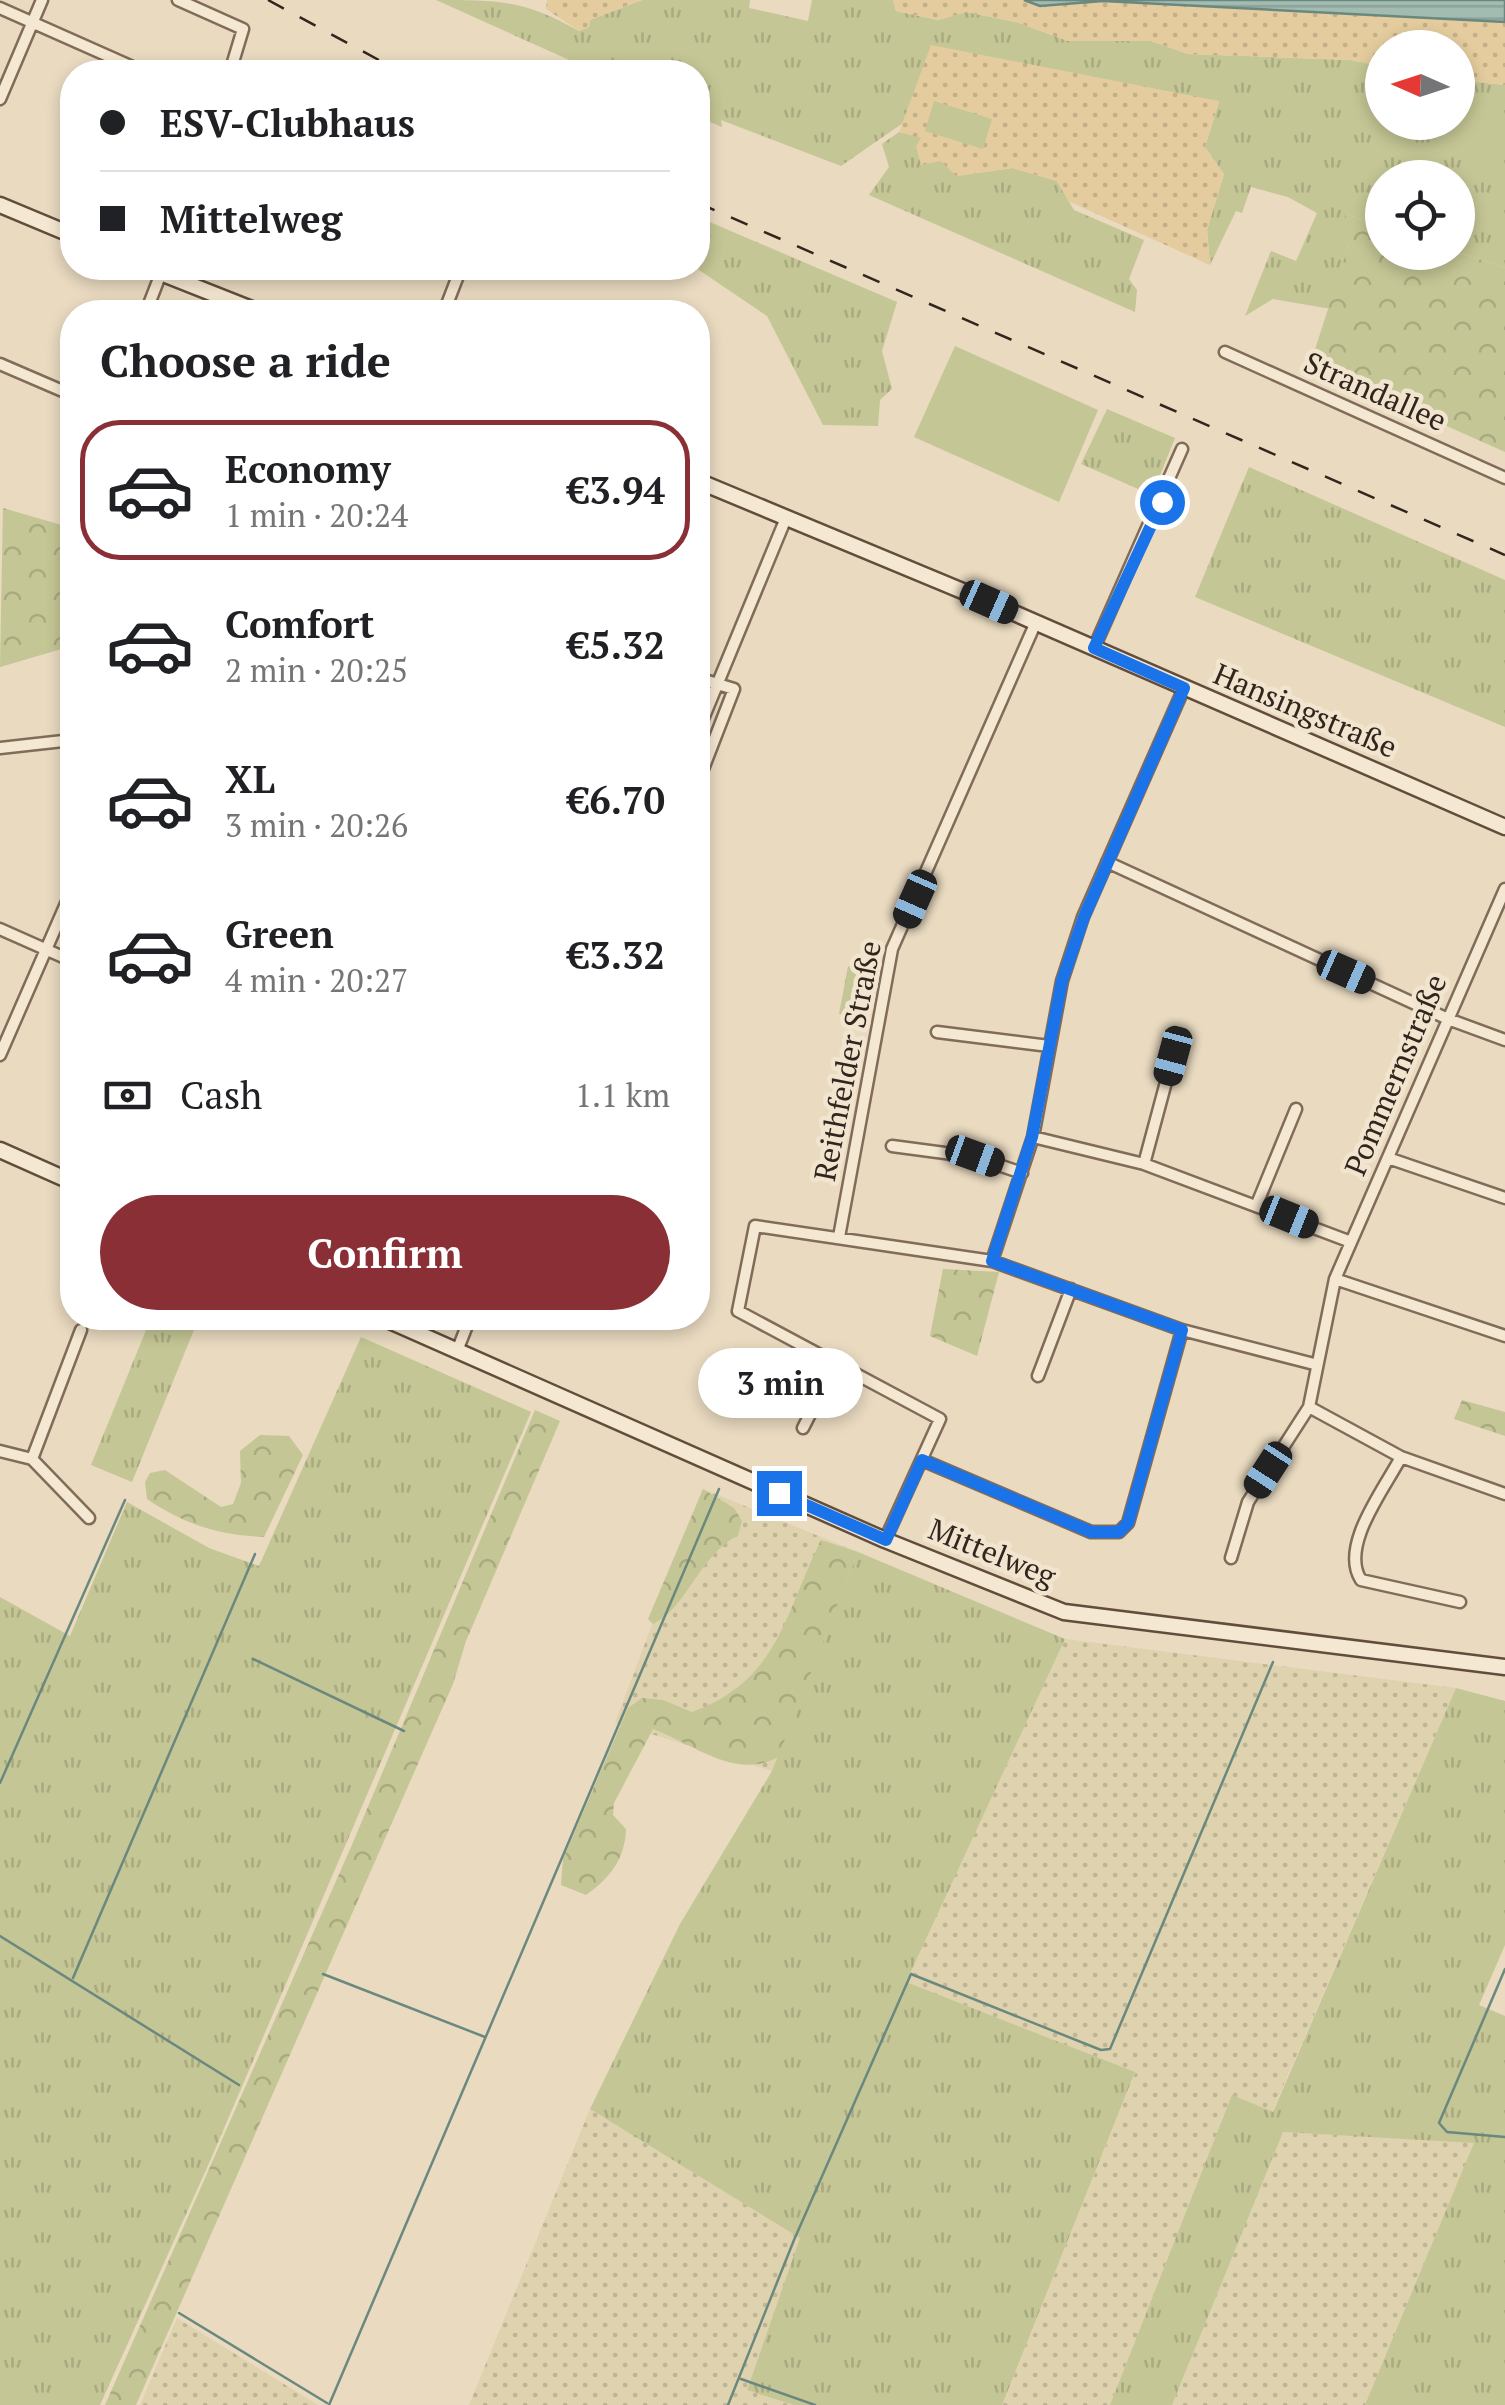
<!DOCTYPE html>
<html lang="en">
<head>
<meta charset="utf-8">
<style>
  body { margin:0; font-family:"PT Serif",serif; background:#f6f6f6; color:#202124; height:100vh; display:flex; flex-direction:column; font-size:38px; white-space:nowrap }
  * { box-sizing:border-box; margin:0 }
  p { font-size:32px; color:#757577 }
  .icon { flex:none; width:55px; height:55px; fill:none; stroke:currentColor; stroke-width:2; stroke-linecap:round; stroke-linejoin:round }
  .map { position:relative; flex:1; overflow:hidden }
  .side { position:absolute; left:60px; top:300px; width:650px; height:1030px; display:flex; flex-direction:column; background:#fff; border-radius:40px; box-shadow:0 5px 15px #0003 }
  .side>* { flex:none }
  .banner { position:absolute; left:60px; top:60px; width:650px; height:220px; border-radius:40px; box-shadow:0 5px 15px #0003; display:grid; align-content:center; height:220px; padding:0 40px; background:#fff }
  .needle { width:65px; rotate:273deg }
  .controls { position:absolute; left:1365px; top:30px; display:grid; gap:20px }
  .controls a { display:grid; place-items:center; width:110px; height:110px; border-radius:50%; background:#fff; box-shadow:0 5px 15px #0003; font-size:50px }
  .end { position:absolute; width:45px; height:45px; margin:-22px; border:12px solid #1a73e8; background:#fff; box-shadow:0 0 0 5px #fff }
  .from { border-radius:50% }
  .bubble { position:absolute; height:70px; border-radius:35px; background:#fff; box-shadow:0 5px 15px #0003; font-size:32px; font-weight:800; line-height:70px; text-align:center }
  .car { position:absolute; width:30px; height:60px; margin:-30px -15px; border-radius:12px; box-shadow:0 0 8px 2px #0007; background:linear-gradient(#222 24%,#8ab4d8 0 40%,#222 0 76%,#8ab4d8 0 86%,#222 0) }
  .banner b { display:flex; align-items:center; gap:35px; height:95px; font-size:38px }
  .banner b+b { border-top:2px solid #e0e0e0 }
  .banner i { width:25px; height:25px; background:#202124 }
  ul { padding:0; list-style:none }
  li { display:flex; align-items:center; gap:30px; height:140px; margin:0 20px 15px; padding:0 20px; border:5px solid transparent; border-radius:40px }
  li div { flex:1 }
  li b { display:block; font-size:38px }
  li em { font-style:normal; font-weight:800 }
  li.selected { border-color:#8a2f36 }
  li>.icon { width:90px; height:90px; stroke-width:1.5 }
  h2 { padding:0 40px; font-size:45px; line-height:120px }
  .pay { display:flex; align-items:center; gap:25px; height:110px; padding:0 40px; font-size:38px }
  .pay p { margin-inline-start:auto }
  .primary-button { display:flex; gap:20px; margin-top:auto; padding:20px 40px }
  .primary-button a { flex:1; height:115px; border-radius:60px; background:#8a2f36; color:#fff; font-size:40px; font-weight:800; line-height:115px; text-align:center }
  .map>svg:first-child { display:block }
  .farmland { fill:url(#farmland-dots) }
  .grass { fill:url(#grass-tufts) }
  .forest { fill:url(#forest-crowns) }
  .sand { fill:url(#sand-dots) }
  .garden { fill:#c4c695 }
  .water { fill:url(#water-rules); stroke:#6b887f; stroke-width:2.5 }
  .lines { fill:none; stroke-linecap:round; stroke-linejoin:round }
  .stream { stroke:#6b887f; stroke-width:2.5 }
  .street-casing { stroke:#816b59; stroke-width:15 }
  .secondary-casing { stroke:#624d3d; stroke-width:19 }
  .street { stroke:#f5e8d2; stroke-width:10 }
  .secondary { stroke:#f5e8d2; stroke-width:14 }
  .rail { stroke:#31251d; stroke-width:2.5; stroke-dasharray:18 18; stroke-linecap:butt }
  .route { stroke:#1a73e8; stroke-width:12 }
  .labels { text-anchor:middle; stroke-width:9; stroke-linejoin:round; paint-order:stroke }
  .street-label { font-size:30px; fill:#31251d; stroke:#f1e5cf }
</style>
</head>
<body>
<div class="map">
<svg width="1505" height="2405" viewBox="0 0 1505 2405">
  <defs>
    <pattern id="farmland-dots" width="8" height="8" patternUnits="userSpaceOnUse" patternTransform="scale(2.5)"><rect width="8" height="8" fill="#ded3ae"/><path d="M2 2h.1M6 6h.1" fill="none" stroke="#bfb595" stroke-width="1.8" stroke-linecap="round"/></pattern>
    <pattern id="grass-tufts" width="24" height="20" patternUnits="userSpaceOnUse" patternTransform="scale(2.5)"><rect width="24" height="20" fill="#c4c695"/><path d="M3 7l-1-3M5 7V3M7 7l1-3M15 17l-1-3M17 17v-4M19 17l1-3" fill="none" stroke="#a9aa80"/></pattern>
    <pattern id="forest-crowns" width="20" height="18" patternUnits="userSpaceOnUse" patternTransform="scale(2.5)"><rect width="20" height="18" fill="#c4c695"/><path d="M2 6a3 3 0 1 1 6 0M12 15a3 3 0 1 1 6 0" fill="none" stroke="#a9aa80"/></pattern>
    <pattern id="sand-dots" width="8" height="8" patternUnits="userSpaceOnUse" patternTransform="scale(2.5)"><rect width="8" height="8" fill="#e4cc9e"/><path d="M2 2h.1M6 6h.1" fill="none" stroke="#c4af88" stroke-width="1.8" stroke-linecap="round"/></pattern>
    <pattern id="water-rules" width="6" height="5" patternUnits="userSpaceOnUse" patternTransform="scale(2.5)"><rect width="6" height="5" fill="#a2bcb2"/><path d="M0 2.5h6" fill="none" stroke="#8ca199"/></pattern>
  </defs>
  <rect width="100%" height="100%" fill="#e9dac0"/>
  <path class="farmland" d="M703,1489L858,1552L772,1771L615,1723Z
    M1065,1639L1456,1688L1272,2112L1232,2096L1110,2405H1002L1135,2073L905,1982Z
    M590,2109L801,2238L747,2389L794,2405H469Z
    M1282,2132L1475,2142L1365,2405H1172Z
    M177,2318L318,2405H140Z"/>
  <path class="grass" d="M436,0C498,0 525,0 579,31L589,27L590,20L642,0H750L749,8L808,21L812,0H893L896,11L938,20L966,12L1016,22L1068,41H1151L1188,54L1350,60L1382,66V122H1458V80L1505,85V268L1458,252V178H1382V227L1346,214L1349,243L1331,309L1273,299L1245,316L1271,251L1296,261L1317,213L1288,197L1251,187L1242,213L1236,211L1210,265L1207,230L1224,174L1205,147L1219,102L931,46L903,123L841,166L721,120L722,127L698,117V72H596Z
    M899,132L922,137L956,176L1013,168L1057,181L1074,210L1144,240L1129,279L1137,290L1135,312L869,195L889,167L882,144Z
    M698,217L897,302L882,351L892,389L880,400L878,426L823,425L767,316L696,268Z
    M1107,409L1175,438L1152,495L1081,464Z
    M1249,467L1505,580V727L1195,597Z
    M151,1318H178L196,1325L132,1482L91,1465Z
    M361,1337L531,1412L210,2161L100,2405H0V1597L70,1636L127,1502L209,1548L259,1566Z
    M858,1552L1065,1639L906,1982L1135,2072L1002,2405H794L747,2390L800,2238L590,2109L680,1924L772,1771Z
    M1456,1688L1505,1701V1945L1479,2005L1505,2016V2405H1365L1474,2143L1283,2132L1172,2405H1110L1232,2095L1273,2112Z"/>
  <path class="forest" d="M1346,214L1382,227V252H1458L1505,268V452L1310,365L1349,244L1337,239Z
    M3,508L72,528V646L0,667Z
    M848,966L872,970L863,1019L839,1014Z
    M943,1269L999,1272L977,1356L930,1336Z
    M1462,1400L1505,1412V1436L1454,1419Z
    M535,1410L560,1421L466,1641L453,1684L136,2405H105L351,1847Z
    M260,1435L289,1436L303,1455L264,1537C219,1535 185,1525 147,1499L145,1482L150,1473L165,1470L221,1507L233,1504L241,1483L240,1451Z
    M703,1489L734,1508L742,1521L738,1535C698,1557 686,1609 653,1624L648,1619Z
    M821,1540L858,1552L778,1757C736,1781 692,1743 653,1729L614,1803L613,1815L626,1829C625,1859 610,1878 586,1895L561,1885L563,1859L628,1708L642,1698L663,1700L692,1712C779,1680 784,1615 821,1540Z"/>
  <path class="sand" d="M547,0H641L590,20L588,28L579,31L546,9Z
    M893,0H1024L1040,6L1103,1L1505,22V85L1458,80V48H1382V66L1350,60L1188,54L1151,41H1068L1016,22L966,12L939,20L896,11Z
    M931,45L1219,101L1205,147L1224,174L1207,230L1210,265L1068,201L1057,181L1013,168L956,176L941,161L921,165L916,146L921,138L899,132Z"/>
  <path class="garden" d="M934,101L992,119L983,149L925,131Z
    M1437,127L1499,129L1498,158L1436,155Z
    M955,346L1098,410L1059,502L914,437Z"/>
  <path class="water" d="M1024,0H1505V22L1103,1L1040,6Z"/>
  <g class="lines">
    <path class="stream" d="M253,1659L404,1731
      M0,1783L125,1500
      M0,1936L239,2085
      M1505,1969L1439,2123L1447,2132L1505,2137
      M323,1974L485,2037
      M73,1978L255,1554
      M179,2313L327,2403
      M741,2379L815,2405
      M329,2405L719,1489
      M728,2405L794,2240L911,1974L1101,2050L1110,2049L1273,1662"/>
    <defs>
      <path id="street" d="M178,0L243,29L230,72
        M0,8L144,72
        M0,99L42,0
        M146,312L163,268
        M444,312L461,268
        M1225,352L1505,478
        M0,364L72,395
        M1094,648L1182,449
        M698,678L734,689L698,782
        M698,731L786,518
        M0,748L72,740
        M1107,862L1448,1019L1505,1040
        M0,929L72,961
        M937,1032L1049,1046
        M0,1055L72,890
        M1033,1137L1144,1164L1351,1242
        M892,1146L975,1157L1022,1173
        M1388,1158L1505,1198
        M1144,1164L1173,1056
        M1257,1204L1296,1109
        M839,1237L892,949L1036,622
        M992,1261L1033,1137L1062,981L1083,917L1184,688
        M1335,1279L1505,1336
        M457,1351L470,1318
        M1038,1376L1071,1289
        M1309,1407L1401,1457L1505,1494
        M803,1428L837,1361
        M0,1451L32,1459L89,1518
        M1401,1457C1385,1488 1339,1546 1361,1580L1460,1602
        M32,1459L81,1330
        M922,1460L1091,1532H1119L1128,1523L1182,1330
        M885,1540L940,1419L738,1311L755,1226L992,1261L1182,1330L1314,1364
        M1231,1558L1248,1502L1309,1407L1335,1279L1505,889"/>
      <path id="secondary" d="M0,205L72,235
        M148,268L259,312
        M698,481L989,602L1505,827
        M0,1150L72,1182
        M383,1318L885,1540L1064,1612L1505,1667"/>
    </defs>
    <use href="#street" class="street-casing"/>
    <use href="#secondary" class="secondary-casing"/>
    <use href="#street" class="street"/>
    <use href="#secondary" class="secondary"/>
    <path class="rail" d="M268,0L401,72
      M698,203L1505,555"/>
  </g>
  <g class="lines">
    <path class="route" d="M779,1493L886,1540L922,1460L1091,1532H1119L1128,1523L1182,1330L992,1261L1032,1137L1062,981L1084,917L1184,688L1094,648L1162,502"/>
  </g>
  <g class="labels">
    <g class="street-label">
      <text transform="translate(1375 392) rotate(24)" y="10">Strandallee</text>
      <text transform="translate(1305 711) rotate(23)" y="10">Hansingstraße</text>
      <text transform="translate(848 1061) rotate(-79)" y="10">Reithfelder Straße</text>
      <text transform="translate(1396 1075) rotate(-67)" y="10">Pommernstraße</text>
      <text transform="translate(992 1553) rotate(22)" y="10">Mittelweg</text>
    </g>
  </g>
</svg>
<div class="controls">
<a><svg class="needle" viewBox="-14 -14 28 28"><path d="M0-13l5 13h-10z" fill="#e53935"/><path d="M0 13l5-13h-10z" fill="#757577"/></svg></a>
<a><svg class="icon" aria-label="locate" viewBox="0 0 24 24"><circle cx="12" cy="12" r="6"/><path d="M12 2v4M12 18v4M2 12h4M18 12h4"/></svg></a>
</div>
<i class="end from" style="left:1162px;top:502px"></i>
<i class="end" style="left:779px;top:1493px"></i>
<div class="bubble" style="left:698px;top:1348px;width:165px">3 min</div>
<i class="car" style="left:989px;top:602px;rotate:114deg"></i>
<i class="car" style="left:915px;top:899px;rotate:204deg"></i>
<i class="car" style="left:1346px;top:972px;rotate:114deg"></i>
<i class="car" style="left:1173px;top:1056px;rotate:195deg"></i>
<i class="car" style="left:975px;top:1156px;rotate:110deg"></i>
<i class="car" style="left:1289px;top:1217px;rotate:112deg"></i>
<i class="car" style="left:1268px;top:1470px;rotate:213deg"></i>
<div class="banner">
<b><i class="from"></i>ESV-Clubhaus</b>
<b><i></i>Mittelweg</b>
</div>
<section class="side">
<h2>Choose a ride</h2>
<ul>
<li class="selected"><svg class="icon" aria-label="car" viewBox="0 0 24 24"><path d="M5 17H2v-5l4-1 3-4h7l3 4 3 1v5h-3M9 17h6M6 11h13"/><circle cx="7" cy="17" r="2"/><circle cx="17" cy="17" r="2"/></svg><div><b>Economy</b><p>1 min · 20:24</p></div><em>€3.94</em></li>
<li><svg class="icon" aria-label="car" viewBox="0 0 24 24"><path d="M5 17H2v-5l4-1 3-4h7l3 4 3 1v5h-3M9 17h6M6 11h13"/><circle cx="7" cy="17" r="2"/><circle cx="17" cy="17" r="2"/></svg><div><b>Comfort</b><p>2 min · 20:25</p></div><em>€5.32</em></li>
<li><svg class="icon" aria-label="car" viewBox="0 0 24 24"><path d="M5 17H2v-5l4-1 3-4h7l3 4 3 1v5h-3M9 17h6M6 11h13"/><circle cx="7" cy="17" r="2"/><circle cx="17" cy="17" r="2"/></svg><div><b>XL</b><p>3 min · 20:26</p></div><em>€6.70</em></li>
<li><svg class="icon" aria-label="car" viewBox="0 0 24 24"><path d="M5 17H2v-5l4-1 3-4h7l3 4 3 1v5h-3M9 17h6M6 11h13"/><circle cx="7" cy="17" r="2"/><circle cx="17" cy="17" r="2"/></svg><div><b>Green</b><p>4 min · 20:27</p></div><em>€3.32</em></li>
</ul>
<div class="pay"><svg class="icon" aria-label="cash" viewBox="0 0 24 24"><path d="M3 7h18v10H3z"/><circle cx="12" cy="12" r="2"/></svg>Cash<p>1.1 km</p></div>
<div class="primary-button"><a>Confirm</a></div>
</section>
</div>
</body>
</html>
